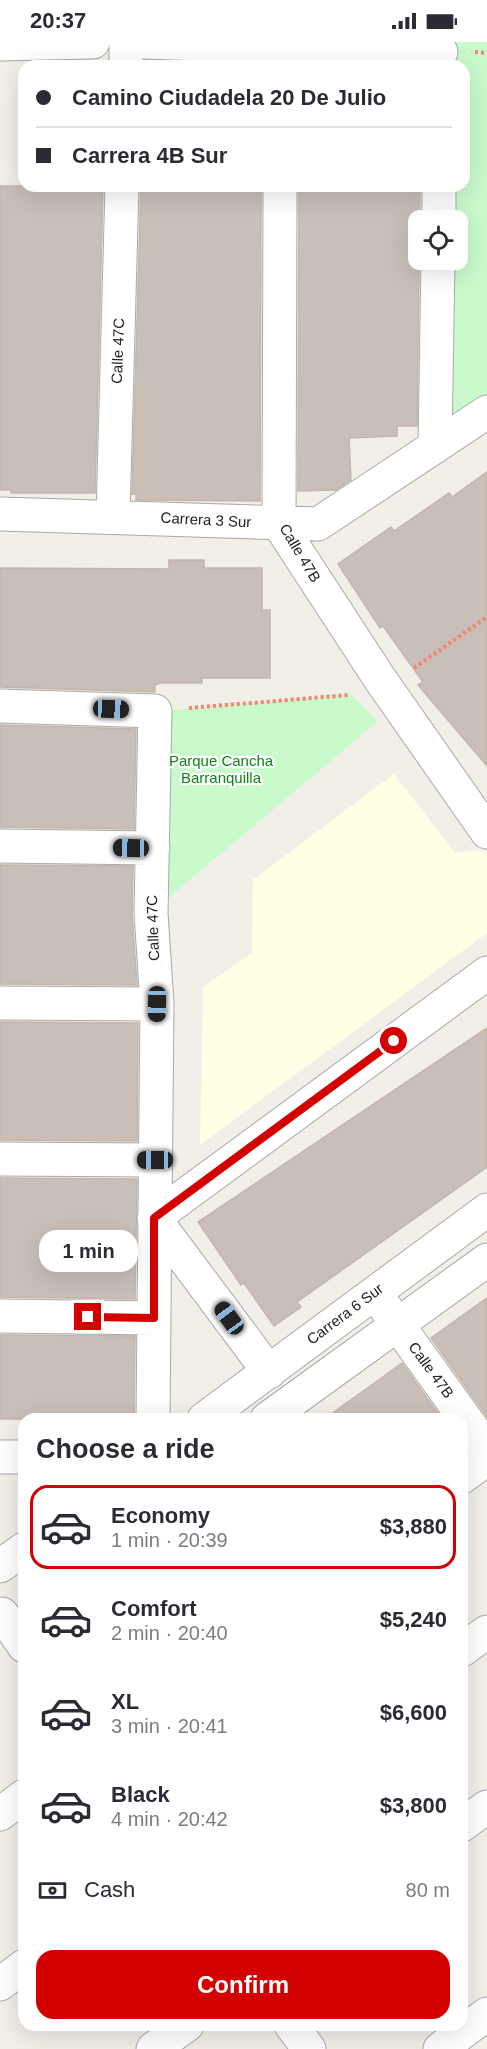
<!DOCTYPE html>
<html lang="en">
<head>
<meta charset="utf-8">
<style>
  body { margin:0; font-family:Arial,sans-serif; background:#f7f7f7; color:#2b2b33; height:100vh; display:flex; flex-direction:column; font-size:22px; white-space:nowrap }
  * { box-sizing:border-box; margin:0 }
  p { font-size:20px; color:#7c7c81 }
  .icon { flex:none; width:33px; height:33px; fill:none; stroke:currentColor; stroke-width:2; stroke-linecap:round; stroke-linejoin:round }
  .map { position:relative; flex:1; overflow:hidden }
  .panel { position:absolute; left:18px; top:1371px; width:450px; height:618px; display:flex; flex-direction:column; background:#fff; border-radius:18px; box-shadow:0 6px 24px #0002 }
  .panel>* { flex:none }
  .guide { position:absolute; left:18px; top:18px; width:452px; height:132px; border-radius:18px; box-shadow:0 6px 24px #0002; display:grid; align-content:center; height:132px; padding:0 18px; background:#fff }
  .buttons { position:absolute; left:408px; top:168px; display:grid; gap:12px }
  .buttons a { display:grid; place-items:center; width:60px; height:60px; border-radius:12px; background:#fff; box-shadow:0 6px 24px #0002; font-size:30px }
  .end { position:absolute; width:27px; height:27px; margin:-14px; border:8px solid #d40000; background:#fff; box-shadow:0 0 0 3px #fff }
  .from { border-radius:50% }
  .bubble { position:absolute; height:42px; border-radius:18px; background:#fff; box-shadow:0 6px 24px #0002; font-size:20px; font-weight:800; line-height:42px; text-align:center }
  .car { position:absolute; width:18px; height:36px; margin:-18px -9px; border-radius:8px; box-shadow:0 0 4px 2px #0007; background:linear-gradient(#222 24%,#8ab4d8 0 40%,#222 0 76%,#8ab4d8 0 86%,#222 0) }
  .guide b { display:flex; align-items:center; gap:21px; height:57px; font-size:22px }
  .guide b+b { border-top:2px solid #e1e1e2 }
  .guide i { width:15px; height:15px; background:#2b2b33 }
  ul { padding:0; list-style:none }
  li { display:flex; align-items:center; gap:18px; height:84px; margin:0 12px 9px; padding:0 6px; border:3px solid transparent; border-radius:18px }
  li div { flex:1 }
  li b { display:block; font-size:22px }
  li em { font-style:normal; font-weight:800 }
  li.current { border-color:#d40000 }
  li>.icon { width:54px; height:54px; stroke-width:1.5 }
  h2 { padding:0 18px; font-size:27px; line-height:72px }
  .pay { display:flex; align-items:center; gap:15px; height:66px; padding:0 18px; font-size:22px }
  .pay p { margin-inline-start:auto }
  .cta { display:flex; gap:12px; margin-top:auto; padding:12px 18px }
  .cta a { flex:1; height:69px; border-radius:18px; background:#d40000; color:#fff; font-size:24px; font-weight:800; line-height:69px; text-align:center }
  .status { display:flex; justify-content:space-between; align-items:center; height:42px; padding:0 30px; background:#fff; direction:ltr }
  .status svg { height:16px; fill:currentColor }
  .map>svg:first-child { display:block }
  .education { fill:#ffffe5 }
  .park { fill:#c8facc }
  .building { fill:#c7bfb8; stroke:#c4b6ab; stroke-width:1.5 }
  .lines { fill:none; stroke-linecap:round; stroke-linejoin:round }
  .minor-casing { stroke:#a9a9a9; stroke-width:35 }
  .path { stroke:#fa8072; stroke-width:4; stroke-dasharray:3 3; stroke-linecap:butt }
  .minor { stroke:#fff; stroke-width:33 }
  .route { stroke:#d40000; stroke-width:8 }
  .labels { text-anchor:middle; stroke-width:4.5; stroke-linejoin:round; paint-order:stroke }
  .street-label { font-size:15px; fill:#222; stroke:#fff }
  .park-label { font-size:15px; fill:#0c8416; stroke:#fff }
</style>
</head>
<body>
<div class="status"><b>20:37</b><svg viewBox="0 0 49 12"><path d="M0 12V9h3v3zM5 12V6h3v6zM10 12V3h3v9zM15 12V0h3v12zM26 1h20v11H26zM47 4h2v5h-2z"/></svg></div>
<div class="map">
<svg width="487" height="2007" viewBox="0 0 487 2007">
  <rect width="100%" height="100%" fill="#f2efe9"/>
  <path class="education" d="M394,732L455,811L476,808L487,811V891L200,1103L203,945L252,911L253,838Z"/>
  <path class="park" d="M440,0H487V360L435,396L438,218H458V178H438V144H464V24H440Z
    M351,652L378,679L154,868L157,669Z"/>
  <path class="building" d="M0,144H103L95,451H11V448H0Z
    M141,144H261L260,459L136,458V452H132Z
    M299,144H420L417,384H397V394L349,396L351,438L336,448L298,449Z
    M487,430V724L418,643L423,640L383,584L380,586L338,522L391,485L394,489L449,451L452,455Z
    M169,518H204V526H262V568H270V636H202V641H159L155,643V650L0,645V526L169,527Z
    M0,683L136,687L134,787L0,785Z
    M0,823L133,824L132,872L137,943L0,942Z
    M0,980L138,981L137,1099L0,1098Z
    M487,986V1125L297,1260L301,1265L274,1284L244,1241L241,1243L198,1180Z
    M0,1136L137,1137L135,1257L0,1255Z
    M487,1256V1375L431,1296Z
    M0,1293L135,1294L134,1377H0Z
    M402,1321L442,1377H324L373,1342Z"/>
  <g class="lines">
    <defs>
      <path id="minor" d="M144,0L441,10
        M0,2L93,0
        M126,24V0
        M280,144L279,482L380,637L487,790
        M439,178V144
        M435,405L438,218
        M0,472L318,482L487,370
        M113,474L122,144
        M0,664L155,669L151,871L157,962L153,1377
        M0,804L153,806
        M0,961L157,962
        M0,1117L155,1118
        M385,1265L487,1407
        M0,1274L154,1276
        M269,1330L154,1176L487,931
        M204,1377L487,1168
        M267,1377L487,1218
        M0,1415H24
        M462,1435L487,1417
        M0,1524L24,1507
        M2,1572L24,1604
        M462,1608L487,1590
        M0,1772L24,1754
        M462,1783L487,1765
        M0,1942L24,1924
        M291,1983L309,2007
        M153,2007L187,1983
        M440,2007L487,1972"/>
    </defs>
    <use href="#minor" class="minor-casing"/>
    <path class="path" d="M475,10L487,11
      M414,626L487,575
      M189,666L349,653"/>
    <use href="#minor" class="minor"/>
  </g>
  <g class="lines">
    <path class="route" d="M88,1275L154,1276V1176L394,999"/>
  </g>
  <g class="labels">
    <g class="street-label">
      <text transform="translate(118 309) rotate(-88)" y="5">Calle 47C</text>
      <text transform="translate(206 478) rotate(3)" y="5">Carrera 3 Sur</text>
      <text transform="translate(300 511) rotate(59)" y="5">Calle 47B</text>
      <text transform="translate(153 886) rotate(-92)" y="5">Calle 47C</text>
      <text transform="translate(345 1272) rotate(-37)" y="5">Carrera 6 Sur</text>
      <text transform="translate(431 1328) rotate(54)" y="5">Calle 47B</text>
    </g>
    <g class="park-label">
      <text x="221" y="724">Parque Cancha<tspan x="221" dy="17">Barranquilla</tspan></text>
    </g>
  </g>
</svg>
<div class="buttons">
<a><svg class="icon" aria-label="locate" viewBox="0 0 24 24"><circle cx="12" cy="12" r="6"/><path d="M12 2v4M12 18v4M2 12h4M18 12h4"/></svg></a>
</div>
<i class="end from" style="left:394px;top:999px"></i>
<i class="end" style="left:88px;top:1275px"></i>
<div class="bubble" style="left:39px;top:1188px;width:99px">1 min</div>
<i class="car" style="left:111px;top:667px;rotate:92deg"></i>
<i class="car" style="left:131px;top:806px;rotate:271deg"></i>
<i class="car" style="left:157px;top:962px;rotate:181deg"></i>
<i class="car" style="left:155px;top:1118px;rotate:270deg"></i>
<i class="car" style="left:229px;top:1276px;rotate:324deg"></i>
<div class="guide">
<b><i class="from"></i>Camino Ciudadela 20 De Julio</b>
<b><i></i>Carrera 4B Sur</b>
</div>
<section class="panel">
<h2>Choose a ride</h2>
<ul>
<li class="current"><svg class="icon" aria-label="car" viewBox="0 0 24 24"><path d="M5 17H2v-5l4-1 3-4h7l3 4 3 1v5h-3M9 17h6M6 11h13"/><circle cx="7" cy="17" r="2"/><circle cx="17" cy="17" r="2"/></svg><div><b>Economy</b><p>1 min · 20:39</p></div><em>$3,880</em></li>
<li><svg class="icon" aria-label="car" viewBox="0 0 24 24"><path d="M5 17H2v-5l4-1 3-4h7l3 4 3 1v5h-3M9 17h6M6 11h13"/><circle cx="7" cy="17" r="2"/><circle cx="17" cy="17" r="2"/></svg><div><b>Comfort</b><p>2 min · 20:40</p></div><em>$5,240</em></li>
<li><svg class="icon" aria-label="car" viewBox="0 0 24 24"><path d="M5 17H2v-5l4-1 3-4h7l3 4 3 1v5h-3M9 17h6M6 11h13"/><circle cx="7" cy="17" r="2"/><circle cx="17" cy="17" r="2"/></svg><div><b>XL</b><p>3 min · 20:41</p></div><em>$6,600</em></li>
<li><svg class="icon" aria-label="car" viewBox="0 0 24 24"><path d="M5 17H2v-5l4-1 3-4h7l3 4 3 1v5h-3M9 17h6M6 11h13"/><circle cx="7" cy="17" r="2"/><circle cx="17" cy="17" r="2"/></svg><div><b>Black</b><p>4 min · 20:42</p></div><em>$3,800</em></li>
</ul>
<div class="pay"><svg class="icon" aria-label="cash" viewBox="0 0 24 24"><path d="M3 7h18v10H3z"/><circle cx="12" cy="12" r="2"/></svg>Cash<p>80 m</p></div>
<div class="cta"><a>Confirm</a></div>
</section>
</div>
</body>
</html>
